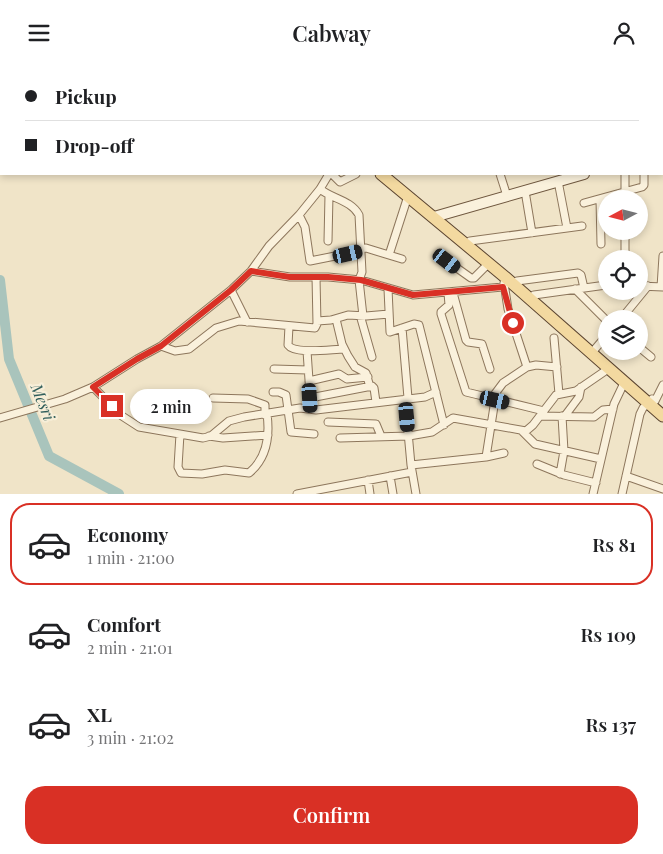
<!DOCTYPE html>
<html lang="en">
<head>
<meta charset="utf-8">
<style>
  body { margin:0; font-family:"Playfair Display",serif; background:#f2f2f2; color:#202124; height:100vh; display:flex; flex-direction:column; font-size:19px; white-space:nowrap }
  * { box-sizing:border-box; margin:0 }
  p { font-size:16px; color:#757577 }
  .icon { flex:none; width:28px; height:28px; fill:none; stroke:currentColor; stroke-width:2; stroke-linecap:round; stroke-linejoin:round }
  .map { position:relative; height:429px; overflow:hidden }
  .details { display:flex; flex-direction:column; background:#fff; flex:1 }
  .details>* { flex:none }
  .hud { position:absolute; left:0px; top:0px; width:664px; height:110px; box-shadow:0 2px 8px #0003; display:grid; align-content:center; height:110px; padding:0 25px; background:#fff }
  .needle { width:32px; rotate:263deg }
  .buttons { position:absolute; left:598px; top:125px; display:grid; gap:10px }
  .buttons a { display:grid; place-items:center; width:50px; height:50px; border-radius:50%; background:#fff; box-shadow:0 2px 8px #0003; font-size:25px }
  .end { position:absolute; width:22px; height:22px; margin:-11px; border:6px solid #d93025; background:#fff; box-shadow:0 0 0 2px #fff }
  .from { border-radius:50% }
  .bubble { position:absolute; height:35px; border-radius:18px; background:#fff; box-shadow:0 2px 8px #0003; font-size:16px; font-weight:600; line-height:35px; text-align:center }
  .car { position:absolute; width:15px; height:30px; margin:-15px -8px; border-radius:6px; box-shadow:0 0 4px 1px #0007; background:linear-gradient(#222 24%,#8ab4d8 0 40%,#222 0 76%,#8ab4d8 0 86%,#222 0) }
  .hud b { display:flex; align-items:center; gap:18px; height:48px; font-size:19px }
  .hud b+b { border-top:1px solid #e0e0e0 }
  .hud i { width:12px; height:12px; background:#202124 }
  ul { padding:9px 0 0; list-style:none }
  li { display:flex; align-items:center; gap:15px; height:82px; margin:0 10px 8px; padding:0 15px; border:2px solid transparent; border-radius:20px }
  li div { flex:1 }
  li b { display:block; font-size:19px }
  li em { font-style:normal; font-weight:600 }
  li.current { border-color:#d93025 }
  li>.icon { width:45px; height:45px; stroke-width:1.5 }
  .button { display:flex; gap:10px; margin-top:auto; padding:10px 25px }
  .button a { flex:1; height:58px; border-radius:20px; background:#d93025; color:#fff; font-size:20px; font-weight:600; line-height:58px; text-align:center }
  header { display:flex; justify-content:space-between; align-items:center; height:65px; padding:0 25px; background:#fff; font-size:22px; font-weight:600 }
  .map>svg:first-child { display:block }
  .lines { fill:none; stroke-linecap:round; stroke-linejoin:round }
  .river { stroke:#a9c4bc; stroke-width:10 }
  .street-casing { stroke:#8d765c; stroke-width:9 }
  .secondary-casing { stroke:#6f573f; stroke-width:12 }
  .primary-casing { stroke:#5b4430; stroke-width:13 }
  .street { stroke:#faf1dc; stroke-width:7 }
  .secondary { stroke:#faf1dc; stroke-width:10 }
  .primary { stroke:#f3d9a0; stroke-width:11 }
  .route { stroke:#d93025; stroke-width:6 }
  .labels { text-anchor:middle; stroke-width:4.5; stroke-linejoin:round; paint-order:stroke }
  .water-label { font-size:16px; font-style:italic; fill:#2f5d5a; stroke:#f7eed8 }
</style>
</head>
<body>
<header><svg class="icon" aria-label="menu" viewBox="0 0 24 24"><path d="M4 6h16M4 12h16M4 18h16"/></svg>Cabway<svg class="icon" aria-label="person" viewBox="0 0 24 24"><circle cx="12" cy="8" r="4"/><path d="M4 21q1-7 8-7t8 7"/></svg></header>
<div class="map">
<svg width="663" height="429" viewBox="0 0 663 429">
  <rect width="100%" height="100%" fill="#f0e4c8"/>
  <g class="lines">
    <path class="river" d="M0,215L9,294L49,391L119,429"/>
    <defs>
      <path id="street" d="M159,0L165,1
        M254,0L255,1
        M118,1L120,0
        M224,1V0
        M239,1L240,0
        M418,1L419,0
        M445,1L446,0
        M658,1L659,0
        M662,13L663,16
        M0,88L1,87
        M332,109L340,117L356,109
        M500,109L507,131
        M625,109V134
        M558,116L567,163
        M320,124C332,134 351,135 359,150L362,207L359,215L363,251
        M525,126L532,168
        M600,134L601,179
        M584,138L642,122L644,120V109
        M299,150L305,162L310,196L360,186
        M625,166V194
        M328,176L329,130
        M470,176L582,161
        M360,184L366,183L402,194
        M389,190L408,131
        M447,196L471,213H474L488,199
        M251,206L290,212H328L361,215L413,230L503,222
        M517,216L578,208L581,210L584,223
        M504,218L508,244L527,302
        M639,221L663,222
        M661,222L663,191
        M388,224L390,267L414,259L419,260L444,360
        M575,224L606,255
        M231,225L247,257
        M448,228L449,240L441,247V249L466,327L544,346
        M453,228L466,275L468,277L482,279L490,304
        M534,230L606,220
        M360,250L372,292
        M336,254L342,279L348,291L355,302L366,308L370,322
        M621,254L648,221
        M317,256L331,255L348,250L366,251L389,249
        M289,261L288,280C295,290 332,284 344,284
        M402,263L408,333
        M554,273L559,329
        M161,281L175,286L189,284L216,263L239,256L315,263L317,259L316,212
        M639,282L651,292
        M595,284L606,271
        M307,286L311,344
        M274,304L308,305
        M309,316L339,309L347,314L368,312
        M93,322L122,351L139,362L203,373L211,371L229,356L244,352L300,343L316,345L425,332L436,327
        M273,327H279L286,330L291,367L314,369
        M213,333L248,334L265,340V350
        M310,333L372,321L374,323L376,337
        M405,334L411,400L416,429
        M491,334L503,318L527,302L536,300L557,302
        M655,336L663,320
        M540,351L594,352L603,345L613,344
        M564,352L579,332L581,322
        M0,353L65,334L93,322L137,294L161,281L231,225L251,206L269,181L299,150L320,124L329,109
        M328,357L376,359L381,371
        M522,366L535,379L601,394
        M180,369L178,402L181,408L202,409L225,405L249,408C267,393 270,371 267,349
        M209,371L223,373L268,370
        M340,373L409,371L432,367L453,353L526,366L533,360L556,330L576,326L608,304
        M486,392L495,335
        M537,399L564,410L596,418
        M411,400L486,392L504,388
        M560,409L564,386L562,351
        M390,411L393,429
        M626,411L663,424
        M368,415L370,429
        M297,429L412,407
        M593,429L614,339L624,318
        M622,429L640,349L643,343L652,334"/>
      <path id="secondary" d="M662,90H663
        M434,152L584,109"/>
      <path id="primary" d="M346,1L347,0
        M381,109L505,212L663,351"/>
    </defs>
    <use href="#street" class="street-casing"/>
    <use href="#secondary" class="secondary-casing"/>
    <use href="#primary" class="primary-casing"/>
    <use href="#street" class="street"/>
    <use href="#secondary" class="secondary"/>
    <use href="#primary" class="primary"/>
  </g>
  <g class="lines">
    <path class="route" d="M112,341L93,322L137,294L161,281L231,225L251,206L290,212H328L361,215L413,230L503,222L513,258"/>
  </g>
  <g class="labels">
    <g class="water-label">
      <text transform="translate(43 337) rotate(68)" y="6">Mesri</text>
    </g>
  </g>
</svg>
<div class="buttons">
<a><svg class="needle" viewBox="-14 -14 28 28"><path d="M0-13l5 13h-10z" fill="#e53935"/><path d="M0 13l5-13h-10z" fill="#757577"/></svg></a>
<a><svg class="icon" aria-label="locate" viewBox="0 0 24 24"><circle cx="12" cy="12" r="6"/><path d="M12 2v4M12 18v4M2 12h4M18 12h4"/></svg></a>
<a><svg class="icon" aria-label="layers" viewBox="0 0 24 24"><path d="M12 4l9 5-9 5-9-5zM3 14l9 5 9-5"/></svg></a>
</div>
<i class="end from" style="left:513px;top:258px"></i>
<i class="end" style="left:112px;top:341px"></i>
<div class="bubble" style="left:130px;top:324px;width:82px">2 min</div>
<i class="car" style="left:348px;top:189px;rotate:77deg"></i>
<i class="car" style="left:447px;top:196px;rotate:127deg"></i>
<i class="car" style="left:310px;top:333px;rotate:176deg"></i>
<i class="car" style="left:495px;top:335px;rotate:103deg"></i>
<i class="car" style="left:407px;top:352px;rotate:175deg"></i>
<div class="hud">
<b><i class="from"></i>Pickup</b>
<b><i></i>Drop-off</b>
</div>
</div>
<section class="details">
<ul>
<li class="current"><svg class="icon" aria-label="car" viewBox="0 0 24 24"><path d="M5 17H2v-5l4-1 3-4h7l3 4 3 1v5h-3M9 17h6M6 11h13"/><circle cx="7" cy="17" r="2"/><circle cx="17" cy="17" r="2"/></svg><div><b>Economy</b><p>1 min · 21:00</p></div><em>Rs 81</em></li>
<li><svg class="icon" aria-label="car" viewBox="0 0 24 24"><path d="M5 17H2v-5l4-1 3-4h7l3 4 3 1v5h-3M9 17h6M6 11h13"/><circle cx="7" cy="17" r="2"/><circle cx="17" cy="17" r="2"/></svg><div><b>Comfort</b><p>2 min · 21:01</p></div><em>Rs 109</em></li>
<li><svg class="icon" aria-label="car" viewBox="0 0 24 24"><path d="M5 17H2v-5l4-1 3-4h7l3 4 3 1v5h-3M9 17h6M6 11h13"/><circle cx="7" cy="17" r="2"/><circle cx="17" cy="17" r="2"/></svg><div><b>XL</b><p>3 min · 21:02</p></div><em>Rs 137</em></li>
</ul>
<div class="button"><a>Confirm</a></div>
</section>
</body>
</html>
